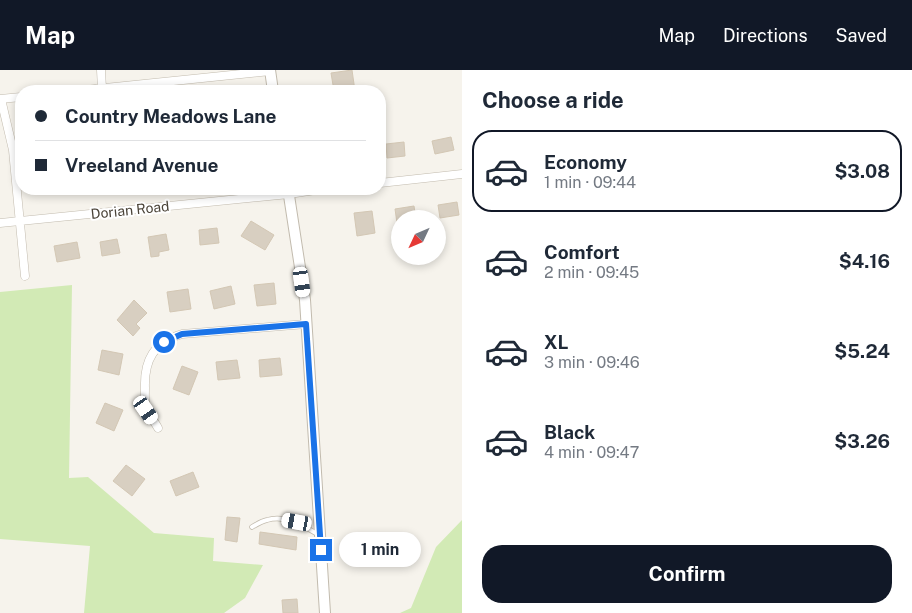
<!DOCTYPE html>
<html lang="en">
<head>
<meta charset="utf-8">
<style>
  body { margin:0; font-family:"Public Sans",sans-serif; background:#f6f6f7; color:#1f2937; height:100vh; display:flex; flex-direction:column; font-size:19px; white-space:nowrap }
  * { box-sizing:border-box; margin:0 }
  p { font-size:16px; color:#747a83 }
  .icon { flex:none; width:28px; height:28px; fill:none; stroke:currentColor; stroke-width:2; stroke-linecap:round; stroke-linejoin:round }
  .map { position:relative; flex:1; overflow:hidden }
  .panel { display:flex; flex-direction:column; background:#fff; width:450px }
  .panel>* { flex:none }
  .guide { position:absolute; left:15px; top:15px; width:371px; height:110px; border-radius:20px; box-shadow:0 2px 8px #0003; display:grid; align-content:center; height:110px; padding:0 20px; background:#fff }
  .needle { width:32px; rotate:226deg }
  .tools { position:absolute; left:391px; top:140px; display:grid; gap:10px }
  .tools a { display:grid; place-items:center; width:55px; height:55px; border-radius:50%; background:#fff; box-shadow:0 2px 8px #0003; font-size:25px }
  .end { position:absolute; width:22px; height:22px; margin:-11px; border:6px solid #1a73e8; background:#fff; box-shadow:0 0 0 2px #fff }
  .from { border-radius:50% }
  .bubble { position:absolute; height:35px; border-radius:18px; background:#fff; box-shadow:0 2px 8px #0003; font-size:16px; font-weight:700; line-height:35px; text-align:center }
  .car { position:absolute; width:15px; height:30px; margin:-15px -8px; border-radius:6px; box-shadow:0 0 4px 1px #0007; background:linear-gradient(#fff 24%,#345 0 40%,#fff 0 76%,#345 0 86%,#fff 0) }
  .guide b { display:flex; align-items:center; gap:18px; height:48px; font-size:19px }
  .guide b+b { border-top:1px solid #e0e1e3 }
  .guide i { width:12px; height:12px; background:#1f2937 }
  ul { padding:0; list-style:none }
  li { display:flex; align-items:center; gap:15px; height:82px; margin:0 10px 8px; padding:0 10px; border:2px solid transparent; border-radius:20px }
  li div { flex:1 }
  li b { display:block; font-size:19px }
  li em { font-style:normal; font-weight:700 }
  li.current { border-color:#111827 }
  li>.icon { width:45px; height:45px; stroke-width:1.5 }
  h2 { padding:0 20px; font-size:22px; line-height:60px }
  .cta { display:flex; gap:10px; margin-top:auto; padding:10px 20px }
  .cta a { flex:1; height:58px; border-radius:20px; background:#111827; color:#fff; font-size:20px; font-weight:700; line-height:58px; text-align:center }
  header { display:flex; align-items:center; gap:30px; box-sizing:border-box; height:70px; padding:0 25px; background:#111827; color:#fff }
  header strong { font-size:24px }
  nav { display:flex; gap:28px; margin-inline-start:auto; font-size:18px }
  main { display:flex; flex:1; min-height:0 }
  .map>svg:first-child { display:block }
  .green { fill:#d2eab5 }
  .building { fill:#d8cfc1; stroke:#d3c7b4 }
  .lines { fill:none; stroke-linecap:round; stroke-linejoin:round }
  .service-casing { stroke:#c2bbae; stroke-width:5.5 }
  .minor-casing { stroke:#c2bbae; stroke-width:9 }
  .tertiary-casing { stroke:#c2bbae; stroke-width:12 }
  .service { stroke:#fff; stroke-width:4 }
  .minor { stroke:#fff; stroke-width:8 }
  .tertiary { stroke:#fff; stroke-width:10 }
  .route { stroke:#1a73e8; stroke-width:6 }
  .labels { text-anchor:middle; stroke-width:4; stroke-linejoin:round; paint-order:stroke }
  .street-label { font-size:14px; fill:#4b4439; stroke:#fff }
</style>
</head>
<body>
<header>
<strong>Map</strong>
<nav><a>Map</a><a>Directions</a><a>Saved</a></nav>
</header>
<main>
<div class="map">
<svg width="462" height="543" viewBox="0 0 462 543">
  <rect width="100%" height="100%" fill="#f6f3ec"/>
  <path class="green" d="M72,215L69,408L88,407L154,463L214,468L213,491L263,495L245,528L224,543H84L90,476L0,469V222Z
    M462,450V543H400L411,538L436,477Z"/>
  <path class="building" d="M352,0L355,21H334L331,3Z
    M451,67L454,80L435,84L432,71Z
    M404,72L405,86L387,88L386,74Z
    M50,119H70V122L51,124Z
    M457,132L459,145L440,148L438,135Z
    M414,136L416,149H400V152L397,153L395,139Z
    M372,141L375,163L357,166L354,143Z
    M251,151L274,165L265,180L241,166Z
    M217,158L219,173L200,175L199,160Z
    M166,164L169,180L159,182V186L151,187L148,167Z
    M117,169L120,183L102,186L100,172Z
    M77,172L80,188L57,192L54,176Z
    M274,213L276,234L257,236L254,215Z
    M231,216L235,234L214,239L210,221Z
    M188,219L191,239L170,242L167,222Z
    M134,230L147,243L136,254L140,258L133,266L117,250Z
    M102,280L123,284L119,305L98,300Z
    M280,288L282,305L260,307L259,290Z
    M237,290L240,308L218,310L216,292Z
    M182,296L198,302L189,325L173,319Z
    M105,333L123,340L114,361L96,353Z
    M126,395L145,409L132,426L113,411Z
    M193,402L199,417L176,426L170,411Z
    M227,447L240,448L237,472L225,470Z
    M260,462L297,467L296,480L259,474Z
    M297,529L298,543H283L282,530Z"/>
  <g class="lines">
    <defs>
      <path id="service" d="M252,457C257,454 262,451 267,450C285,444 304,456 319,465"/>
      <path id="minor" d="M101,0L102,19
        M76,21L270,1
        M0,29L21,27
        M1,29L13,80L25,206
        M380,113L462,104
        M0,153L289,124L322,119
        M158,358C155,352 150,347 147,341C144,335 145,325 145,318C144,290 154,272 182,264L306,254"/>
      <path id="tertiary" d="M270,0L273,21
        M288,119L305,230L325,543"/>
    </defs>
    <use href="#service" class="service-casing"/>
    <use href="#minor" class="minor-casing"/>
    <use href="#tertiary" class="tertiary-casing"/>
    <use href="#service" class="service"/>
    <use href="#minor" class="minor"/>
    <use href="#tertiary" class="tertiary"/>
  </g>
  <g class="lines">
    <path class="route" d="M164,272L182,264L306,254L321,480"/>
  </g>
  <g class="labels">
    <g class="street-label">
      <text transform="translate(130 140) rotate(-6)" y="5">Dorian Road</text>
    </g>
  </g>
</svg>
<div class="tools">
<a><svg class="needle" viewBox="-14 -14 28 28"><path d="M0-13l5 13h-10z" fill="#e53935"/><path d="M0 13l5-13h-10z" fill="#747a83"/></svg></a>
</div>
<i class="end from" style="left:164px;top:272px"></i>
<i class="end" style="left:321px;top:480px"></i>
<div class="bubble" style="left:339px;top:462px;width:82px">1 min</div>
<i class="car" style="left:302px;top:212px;rotate:172deg"></i>
<i class="car" style="left:146px;top:340px;rotate:145deg"></i>
<i class="car" style="left:297px;top:452px;rotate:280deg"></i>
<div class="guide">
<b><i class="from"></i>Country Meadows Lane</b>
<b><i></i>Vreeland Avenue</b>
</div>
</div>
<section class="panel">
<h2>Choose a ride</h2>
<ul>
<li class="current"><svg class="icon" aria-label="car" viewBox="0 0 24 24"><path d="M5 17H2v-5l4-1 3-4h7l3 4 3 1v5h-3M9 17h6M6 11h13"/><circle cx="7" cy="17" r="2"/><circle cx="17" cy="17" r="2"/></svg><div><b>Economy</b><p>1 min · 09:44</p></div><em>$3.08</em></li>
<li><svg class="icon" aria-label="car" viewBox="0 0 24 24"><path d="M5 17H2v-5l4-1 3-4h7l3 4 3 1v5h-3M9 17h6M6 11h13"/><circle cx="7" cy="17" r="2"/><circle cx="17" cy="17" r="2"/></svg><div><b>Comfort</b><p>2 min · 09:45</p></div><em>$4.16</em></li>
<li><svg class="icon" aria-label="car" viewBox="0 0 24 24"><path d="M5 17H2v-5l4-1 3-4h7l3 4 3 1v5h-3M9 17h6M6 11h13"/><circle cx="7" cy="17" r="2"/><circle cx="17" cy="17" r="2"/></svg><div><b>XL</b><p>3 min · 09:46</p></div><em>$5.24</em></li>
<li><svg class="icon" aria-label="car" viewBox="0 0 24 24"><path d="M5 17H2v-5l4-1 3-4h7l3 4 3 1v5h-3M9 17h6M6 11h13"/><circle cx="7" cy="17" r="2"/><circle cx="17" cy="17" r="2"/></svg><div><b>Black</b><p>4 min · 09:47</p></div><em>$3.26</em></li>
</ul>
<div class="cta"><a>Confirm</a></div>
</section>
</main>
</body>
</html>
